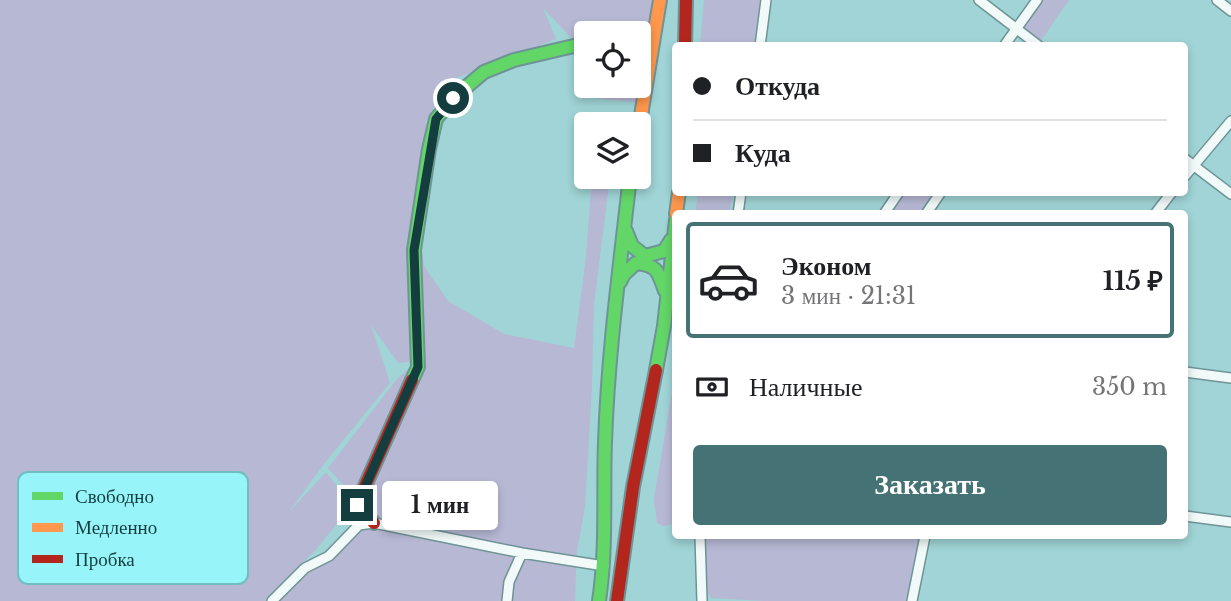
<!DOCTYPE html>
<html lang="ru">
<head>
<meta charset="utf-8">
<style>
  body { margin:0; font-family:"Libre Baskerville",serif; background:#f2f2f2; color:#202124; height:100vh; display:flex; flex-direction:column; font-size:26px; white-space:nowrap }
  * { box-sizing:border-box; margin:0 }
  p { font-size:23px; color:#757577 }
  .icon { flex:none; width:38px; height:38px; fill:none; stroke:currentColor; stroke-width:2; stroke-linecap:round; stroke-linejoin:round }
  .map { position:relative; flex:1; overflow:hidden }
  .drawer { position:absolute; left:672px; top:210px; width:516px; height:329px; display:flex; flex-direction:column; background:#fff; border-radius:7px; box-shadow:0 4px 10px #0003 }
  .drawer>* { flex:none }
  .hud { position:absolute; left:672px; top:42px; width:516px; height:154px; border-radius:7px; box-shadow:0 4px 10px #0003; display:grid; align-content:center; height:154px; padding:0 21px; background:#fff }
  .controls { position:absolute; left:574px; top:21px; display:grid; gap:14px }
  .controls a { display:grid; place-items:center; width:77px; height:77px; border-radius:7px; background:#fff; box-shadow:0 4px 10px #0003; font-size:35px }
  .end { position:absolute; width:32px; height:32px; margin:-16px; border:9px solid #143d3f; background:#fff; box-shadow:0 0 0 4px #fff }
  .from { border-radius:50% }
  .bubble { position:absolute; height:49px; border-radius:7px; background:#fff; box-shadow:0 4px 10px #0003; font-size:23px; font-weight:700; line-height:49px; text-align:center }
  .hud b { display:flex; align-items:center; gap:24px; height:66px; font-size:26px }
  .hud b+b { border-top:2px solid #e0e0e0 }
  .hud i { width:18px; height:18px; background:#202124 }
  ul { padding:12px 0 0; list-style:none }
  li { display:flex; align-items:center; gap:21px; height:116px; margin:0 14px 10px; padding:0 7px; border:4px solid transparent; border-radius:7px }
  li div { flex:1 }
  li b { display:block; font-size:26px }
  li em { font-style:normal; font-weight:700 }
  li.selected { border-color:#457274 }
  li>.icon { width:63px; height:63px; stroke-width:1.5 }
  .pay { display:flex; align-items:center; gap:18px; height:77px; padding:0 21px; font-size:26px }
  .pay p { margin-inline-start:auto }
  .cta { display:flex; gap:14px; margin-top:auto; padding:14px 21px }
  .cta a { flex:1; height:80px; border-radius:7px; background:#457274; color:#fff; font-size:28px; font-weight:700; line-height:80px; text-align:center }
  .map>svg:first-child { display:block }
  .green { fill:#b7b8d4 }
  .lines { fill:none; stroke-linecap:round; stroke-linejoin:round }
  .street-casing { stroke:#6e9495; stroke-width:12 }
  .fast-casing { stroke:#6e9495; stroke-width:16 }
  .slow-casing { stroke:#6e9495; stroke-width:16 }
  .jam-casing { stroke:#6e9495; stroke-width:16 }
  .street { stroke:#f1f9f9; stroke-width:9 }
  .fast { stroke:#63d668; stroke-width:12 }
  .slow { stroke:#ff974d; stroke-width:12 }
  .jam { stroke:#b3261e; stroke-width:12 }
  .route { stroke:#143d3f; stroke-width:9 }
  .key { fill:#97f5fa; stroke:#70bec2; stroke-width:2 }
  .key-label { font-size:19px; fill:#143d3f }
</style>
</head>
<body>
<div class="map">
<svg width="1231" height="601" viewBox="0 0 1231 601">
  <rect width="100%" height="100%" fill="#a0d4d6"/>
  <path class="green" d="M0,0H659L643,103L592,98L589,86H639V33H586V76L578,45L543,8L556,39L449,81L425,123L436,122L419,228L424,266L448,301L504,334L574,348L586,257L592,177H610L594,304L592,386L585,507L577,551L575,601H276L366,510L328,468L397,379L417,361L398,363L371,325L390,383L324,464L288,513L326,472L352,505L318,547L267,601H0Z
    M704,0H760L754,45H700Z
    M1039,0H1069L1040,42L1024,30L1023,23Z
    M698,193H734L729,213H695Z
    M902,193H937L922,213L888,214Z
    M675,374V524L663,526L657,523L654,499Z
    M704,536H922L910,601H764L711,598L707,591Z"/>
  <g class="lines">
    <defs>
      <path id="street" d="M979,0L1039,46
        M1217,0L1231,11
        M760,46L766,0
        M1004,46L1037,0
        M1185,159L1231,194
        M1185,176L1231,121
        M738,214L741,192
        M884,214L899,192
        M926,214L941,192
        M1155,214L1172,192
        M1185,372L1231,378
        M1185,516L1231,522
        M700,536L702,601
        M272,601L305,568L329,556L359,525L374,523L522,553L604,566
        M507,601L509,582L522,553
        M912,601L925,536"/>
      <path id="fast" d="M626,231L632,246L645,256L664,251L671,240
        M620,282L624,274L636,263C658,265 658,272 665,291
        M656,370L664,326L676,220
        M412,380L418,367L414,250L429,149L436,119L453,98L484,72L514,60L578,45
        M599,601C607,548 603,495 605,442C608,353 620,265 630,177"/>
      <path id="slow" d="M639,128L660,0
        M676,214L679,192"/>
      <path id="jam" d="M685,46L686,0
        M374,523L357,504L412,380
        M617,601L633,487L656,370"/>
    </defs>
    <use href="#street" class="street-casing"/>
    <use href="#fast" class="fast-casing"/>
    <use href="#slow" class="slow-casing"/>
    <use href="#jam" class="jam-casing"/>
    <use href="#street" class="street"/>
    <use href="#fast" class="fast"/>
    <use href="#slow" class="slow"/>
    <use href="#jam" class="jam"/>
  </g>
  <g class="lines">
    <path class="route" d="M357,505L418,367L414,250L436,119L453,98"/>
  </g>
  <rect x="18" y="472" width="230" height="112" rx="10" class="key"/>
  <rect x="32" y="492" width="31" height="8" fill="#63d668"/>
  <rect x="32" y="523" width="31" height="9" fill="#ff974d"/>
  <rect x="32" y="555" width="31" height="8" fill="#b3261e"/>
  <g class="key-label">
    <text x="75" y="503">Свободно</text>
    <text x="75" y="534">Медленно</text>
    <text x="75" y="566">Пробка</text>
  </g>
</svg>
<div class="controls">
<a><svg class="icon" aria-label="locate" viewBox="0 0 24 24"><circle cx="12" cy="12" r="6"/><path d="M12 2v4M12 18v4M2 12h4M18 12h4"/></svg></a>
<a><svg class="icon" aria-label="layers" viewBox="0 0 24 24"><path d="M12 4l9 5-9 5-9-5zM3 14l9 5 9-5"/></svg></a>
</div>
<i class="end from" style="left:453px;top:98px"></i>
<i class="end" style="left:357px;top:505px"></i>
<div class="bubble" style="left:382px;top:481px;width:116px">1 мин</div>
<div class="hud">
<b><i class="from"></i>Откуда</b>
<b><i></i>Куда</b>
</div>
<section class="drawer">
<ul>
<li class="selected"><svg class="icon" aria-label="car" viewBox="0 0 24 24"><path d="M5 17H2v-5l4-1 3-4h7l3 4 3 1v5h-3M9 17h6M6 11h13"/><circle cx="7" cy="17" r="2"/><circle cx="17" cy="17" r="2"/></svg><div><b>Эконом</b><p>3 мин · 21:31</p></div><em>115 ₽</em></li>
</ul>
<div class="pay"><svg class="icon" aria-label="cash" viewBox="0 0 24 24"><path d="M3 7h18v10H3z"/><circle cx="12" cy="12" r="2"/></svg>Наличные<p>350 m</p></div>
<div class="cta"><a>Заказать</a></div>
</section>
</div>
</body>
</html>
